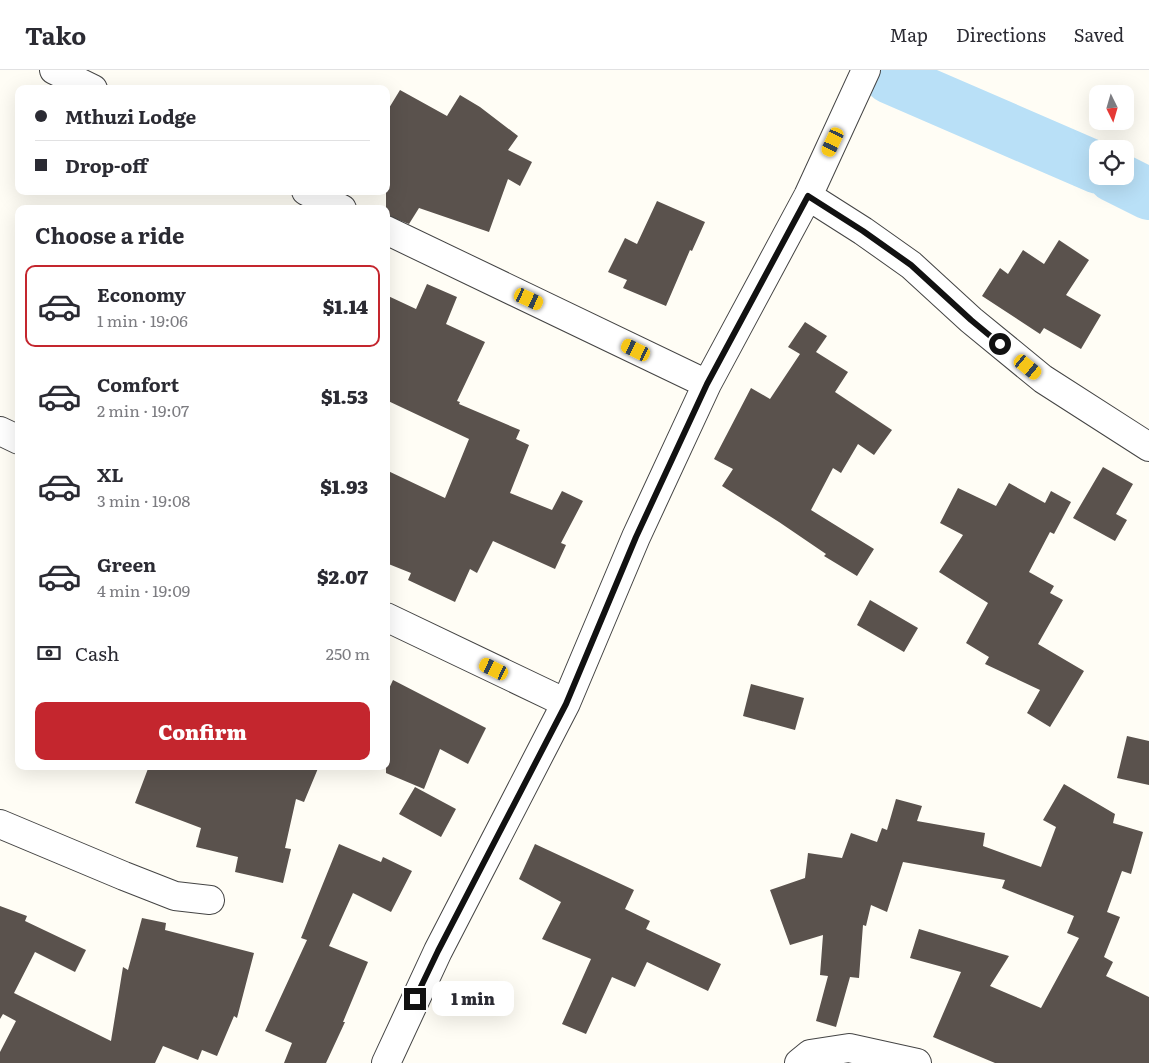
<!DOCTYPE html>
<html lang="en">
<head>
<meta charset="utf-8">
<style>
  body { margin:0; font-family:Literata,serif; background:#f7f7f7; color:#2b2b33; height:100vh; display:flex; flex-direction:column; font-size:19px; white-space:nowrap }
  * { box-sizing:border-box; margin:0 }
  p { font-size:16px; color:#7c7c81 }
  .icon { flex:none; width:28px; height:28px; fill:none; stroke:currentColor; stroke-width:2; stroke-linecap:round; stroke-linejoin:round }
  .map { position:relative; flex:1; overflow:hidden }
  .drawer { position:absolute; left:15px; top:135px; width:375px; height:565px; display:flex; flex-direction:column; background:#fff; border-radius:10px; box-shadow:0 5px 20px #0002 }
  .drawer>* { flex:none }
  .hud { position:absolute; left:15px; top:15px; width:375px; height:110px; border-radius:10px; box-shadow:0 5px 20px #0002; display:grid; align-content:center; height:110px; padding:0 20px; background:#fff }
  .needle { width:32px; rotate:175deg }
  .buttons { position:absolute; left:1089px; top:15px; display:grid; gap:10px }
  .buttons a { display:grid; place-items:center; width:45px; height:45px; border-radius:10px; background:#fff; box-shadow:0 5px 20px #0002; font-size:25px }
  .end { position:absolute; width:22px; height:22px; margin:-11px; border:6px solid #111; background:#fff; box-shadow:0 0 0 2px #fff }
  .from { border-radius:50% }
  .bubble { position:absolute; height:35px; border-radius:10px; background:#fff; box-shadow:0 5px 20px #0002; font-size:16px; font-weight:800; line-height:35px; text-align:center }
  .car { position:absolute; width:15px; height:30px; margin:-15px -8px; border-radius:6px; box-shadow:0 0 4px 1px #0007; background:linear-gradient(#f5c518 24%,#345 0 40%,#f5c518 0 76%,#345 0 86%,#f5c518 0) }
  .hud b { display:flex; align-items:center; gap:18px; height:48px; font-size:19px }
  .hud b+b { border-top:1px solid #e1e1e2 }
  .hud i { width:12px; height:12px; background:#2b2b33 }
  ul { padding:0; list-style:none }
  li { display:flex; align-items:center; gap:15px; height:82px; margin:0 10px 8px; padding:0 10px; border:2px solid transparent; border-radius:10px }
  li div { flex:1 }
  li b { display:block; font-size:19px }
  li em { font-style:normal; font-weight:800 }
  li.selected { border-color:#c4262e }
  li>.icon { width:45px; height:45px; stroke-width:1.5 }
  h2 { padding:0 20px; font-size:22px; line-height:60px }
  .pay { display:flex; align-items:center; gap:12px; height:55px; padding:0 20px; font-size:19px }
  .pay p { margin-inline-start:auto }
  .action { display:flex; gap:10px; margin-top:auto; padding:10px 20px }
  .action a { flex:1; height:58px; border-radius:10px; background:#c4262e; color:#fff; font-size:20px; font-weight:800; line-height:58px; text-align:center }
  header { display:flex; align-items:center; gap:30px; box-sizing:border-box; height:70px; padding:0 25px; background:#fff; border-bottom:1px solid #e1e1e2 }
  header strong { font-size:24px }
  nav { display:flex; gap:28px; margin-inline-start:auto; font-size:18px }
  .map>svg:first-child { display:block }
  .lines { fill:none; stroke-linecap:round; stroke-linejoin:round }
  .river { stroke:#b9e0f7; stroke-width:52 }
  .building { fill:#5a524d }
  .minor-casing { stroke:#444; stroke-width:30 }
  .minor { stroke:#fff; stroke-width:28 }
  .route { stroke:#111; stroke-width:6 }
</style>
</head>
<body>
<header>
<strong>Tako</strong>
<nav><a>Map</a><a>Directions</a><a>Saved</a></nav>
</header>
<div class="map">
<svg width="1149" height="993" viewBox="0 0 1149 993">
  <rect width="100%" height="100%" fill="#fffdf5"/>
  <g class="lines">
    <path class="river" d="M890,8L1098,98
      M1113,106L1149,124"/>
  </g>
  <path class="building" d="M400,20L447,46L460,25L480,37L518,66L508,80L532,92L520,116L508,109L489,162L419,138L409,154L386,145V43Z
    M657,131L705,152L692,181L690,180L666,236L623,218L627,210L608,202L625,168L637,174Z
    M1059,170L1089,190L1066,225L1101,245L1081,279L1044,258L1040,264L982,226L1000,198L1008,204L1023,180L1044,194Z
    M427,214L457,227L446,254L485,272L457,331L460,332L459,334L520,360L516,369L529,375L510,423L552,440L562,421L583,431L561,473L566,475L555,499L493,471L477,503L470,499L455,532L408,510L411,503L386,493V400L445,428L469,369L386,330V225L416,239Z
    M805,252L827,266L816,282L848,302L835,322L892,360L874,385L858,374L841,403L833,398L811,440L874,479L857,506L824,486L826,484L779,452L722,416L733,399L714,389L751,318L770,329L800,284L788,277Z
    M1103,397L1133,414L1116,444L1127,450L1115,471L1073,448Z
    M1009,413L1045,433L1051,421L1071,432L1054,464L1050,462L1029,502L1054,516L1050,523L1063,530L1038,574L1084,601L1050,657L1027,643L1040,620L985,594L989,587L966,573L988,533L939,502L963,465L940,453L958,418L996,436Z
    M870,530L918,558L904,582L857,555Z
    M393,610L486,658L468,694L440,679L424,719L386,703V625Z
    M751,614L804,628L795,660L743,646Z
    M1127,666L1149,671V715L1117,708Z
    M149,696H319L304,732L296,729L285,778L291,779L283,813L235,802L238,787L196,777L201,758L135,733Z
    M1064,714L1115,744L1113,753L1143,762L1131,804L1122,801L1107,842L1120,847L1104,887L1113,892L1106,906L1149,927V993H995L933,967L961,902L910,888L919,859L1009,886L990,916L1041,938L1079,868L1067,863L1074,846L1002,818L1005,810L903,792L887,842L871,835L866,856L863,855L859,908L850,907L836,957L816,951L828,906L820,905L823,865L790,875L770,820L805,808L808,783L842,788L851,763L877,772L882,758L887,760L896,729L922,736L917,751L985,763L983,776L1041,797L1056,757L1043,750Z
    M415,717L456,739L441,767L399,744Z
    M339,774L381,792L383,787L412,801L391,842L353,823L329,876L368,892L343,952H345L326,993H284L292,973L265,961L307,870L301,868Z
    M535,774L634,820L625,839L650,851L646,859L721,894L708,921L647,892L635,917L612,907L586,964L562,954L591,889L542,869L561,832L519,809Z
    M0,836L27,846L25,851L86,880L75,902L35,882L14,923L111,971L123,897L128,900L142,848L166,853L165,860L254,883L237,948L234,946L217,986L202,980L198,990L163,976L155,993H0V982L16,951L3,944L0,949Z"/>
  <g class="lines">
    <defs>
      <path id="minor" d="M54,0L93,19
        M306,121L342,139
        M808,126L863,161L911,195L971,250L1043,309L1149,377
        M386,160L707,314
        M0,361L19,370
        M386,547L566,633
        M0,754L124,806L175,826L210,830
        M386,993L438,881L566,633L636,467L707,314L808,126L866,0
        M799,993L810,984L849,978L917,993"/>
    </defs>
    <use href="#minor" class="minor-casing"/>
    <use href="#minor" class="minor"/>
  </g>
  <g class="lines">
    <path class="route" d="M415,929L438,881L566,634L636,467L707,314L808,126L863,161L911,195L971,250L1000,274"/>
  </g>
</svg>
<div class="buttons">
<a><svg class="needle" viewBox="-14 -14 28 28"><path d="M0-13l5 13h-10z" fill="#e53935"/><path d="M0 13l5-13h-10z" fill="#7c7c81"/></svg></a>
<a><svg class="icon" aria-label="locate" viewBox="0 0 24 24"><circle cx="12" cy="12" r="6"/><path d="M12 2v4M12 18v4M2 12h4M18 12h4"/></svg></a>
</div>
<i class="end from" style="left:1000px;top:274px"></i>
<i class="end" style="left:415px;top:929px"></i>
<div class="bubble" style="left:432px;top:911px;width:82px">1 min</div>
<i class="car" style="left:833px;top:72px;rotate:205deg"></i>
<i class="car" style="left:529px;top:229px;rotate:115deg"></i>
<i class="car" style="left:636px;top:280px;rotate:296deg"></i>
<i class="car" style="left:1028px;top:297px;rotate:129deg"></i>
<i class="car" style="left:494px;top:599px;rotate:296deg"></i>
<div class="hud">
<b><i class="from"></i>Mthuzi Lodge</b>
<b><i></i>Drop-off</b>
</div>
<section class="drawer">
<h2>Choose a ride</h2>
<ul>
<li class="selected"><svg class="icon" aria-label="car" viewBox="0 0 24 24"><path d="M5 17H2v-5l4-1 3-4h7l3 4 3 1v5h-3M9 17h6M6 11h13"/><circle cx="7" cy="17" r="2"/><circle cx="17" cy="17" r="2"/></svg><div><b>Economy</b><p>1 min · 19:06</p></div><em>$1.14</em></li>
<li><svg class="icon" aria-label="car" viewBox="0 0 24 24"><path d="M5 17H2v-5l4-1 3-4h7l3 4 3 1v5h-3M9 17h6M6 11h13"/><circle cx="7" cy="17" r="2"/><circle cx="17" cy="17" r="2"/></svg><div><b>Comfort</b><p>2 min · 19:07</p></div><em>$1.53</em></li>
<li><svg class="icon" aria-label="car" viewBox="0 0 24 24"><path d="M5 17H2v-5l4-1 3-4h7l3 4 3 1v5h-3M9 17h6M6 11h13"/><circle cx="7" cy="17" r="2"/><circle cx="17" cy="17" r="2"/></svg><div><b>XL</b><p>3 min · 19:08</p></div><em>$1.93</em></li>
<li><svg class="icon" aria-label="car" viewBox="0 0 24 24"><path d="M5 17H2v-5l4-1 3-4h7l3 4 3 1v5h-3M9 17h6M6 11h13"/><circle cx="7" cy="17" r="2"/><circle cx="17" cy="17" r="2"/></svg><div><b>Green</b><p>4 min · 19:09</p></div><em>$2.07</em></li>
</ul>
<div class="pay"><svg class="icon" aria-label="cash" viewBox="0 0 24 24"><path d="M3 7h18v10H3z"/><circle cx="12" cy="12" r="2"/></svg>Cash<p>250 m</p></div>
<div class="action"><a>Confirm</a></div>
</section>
</div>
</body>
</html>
